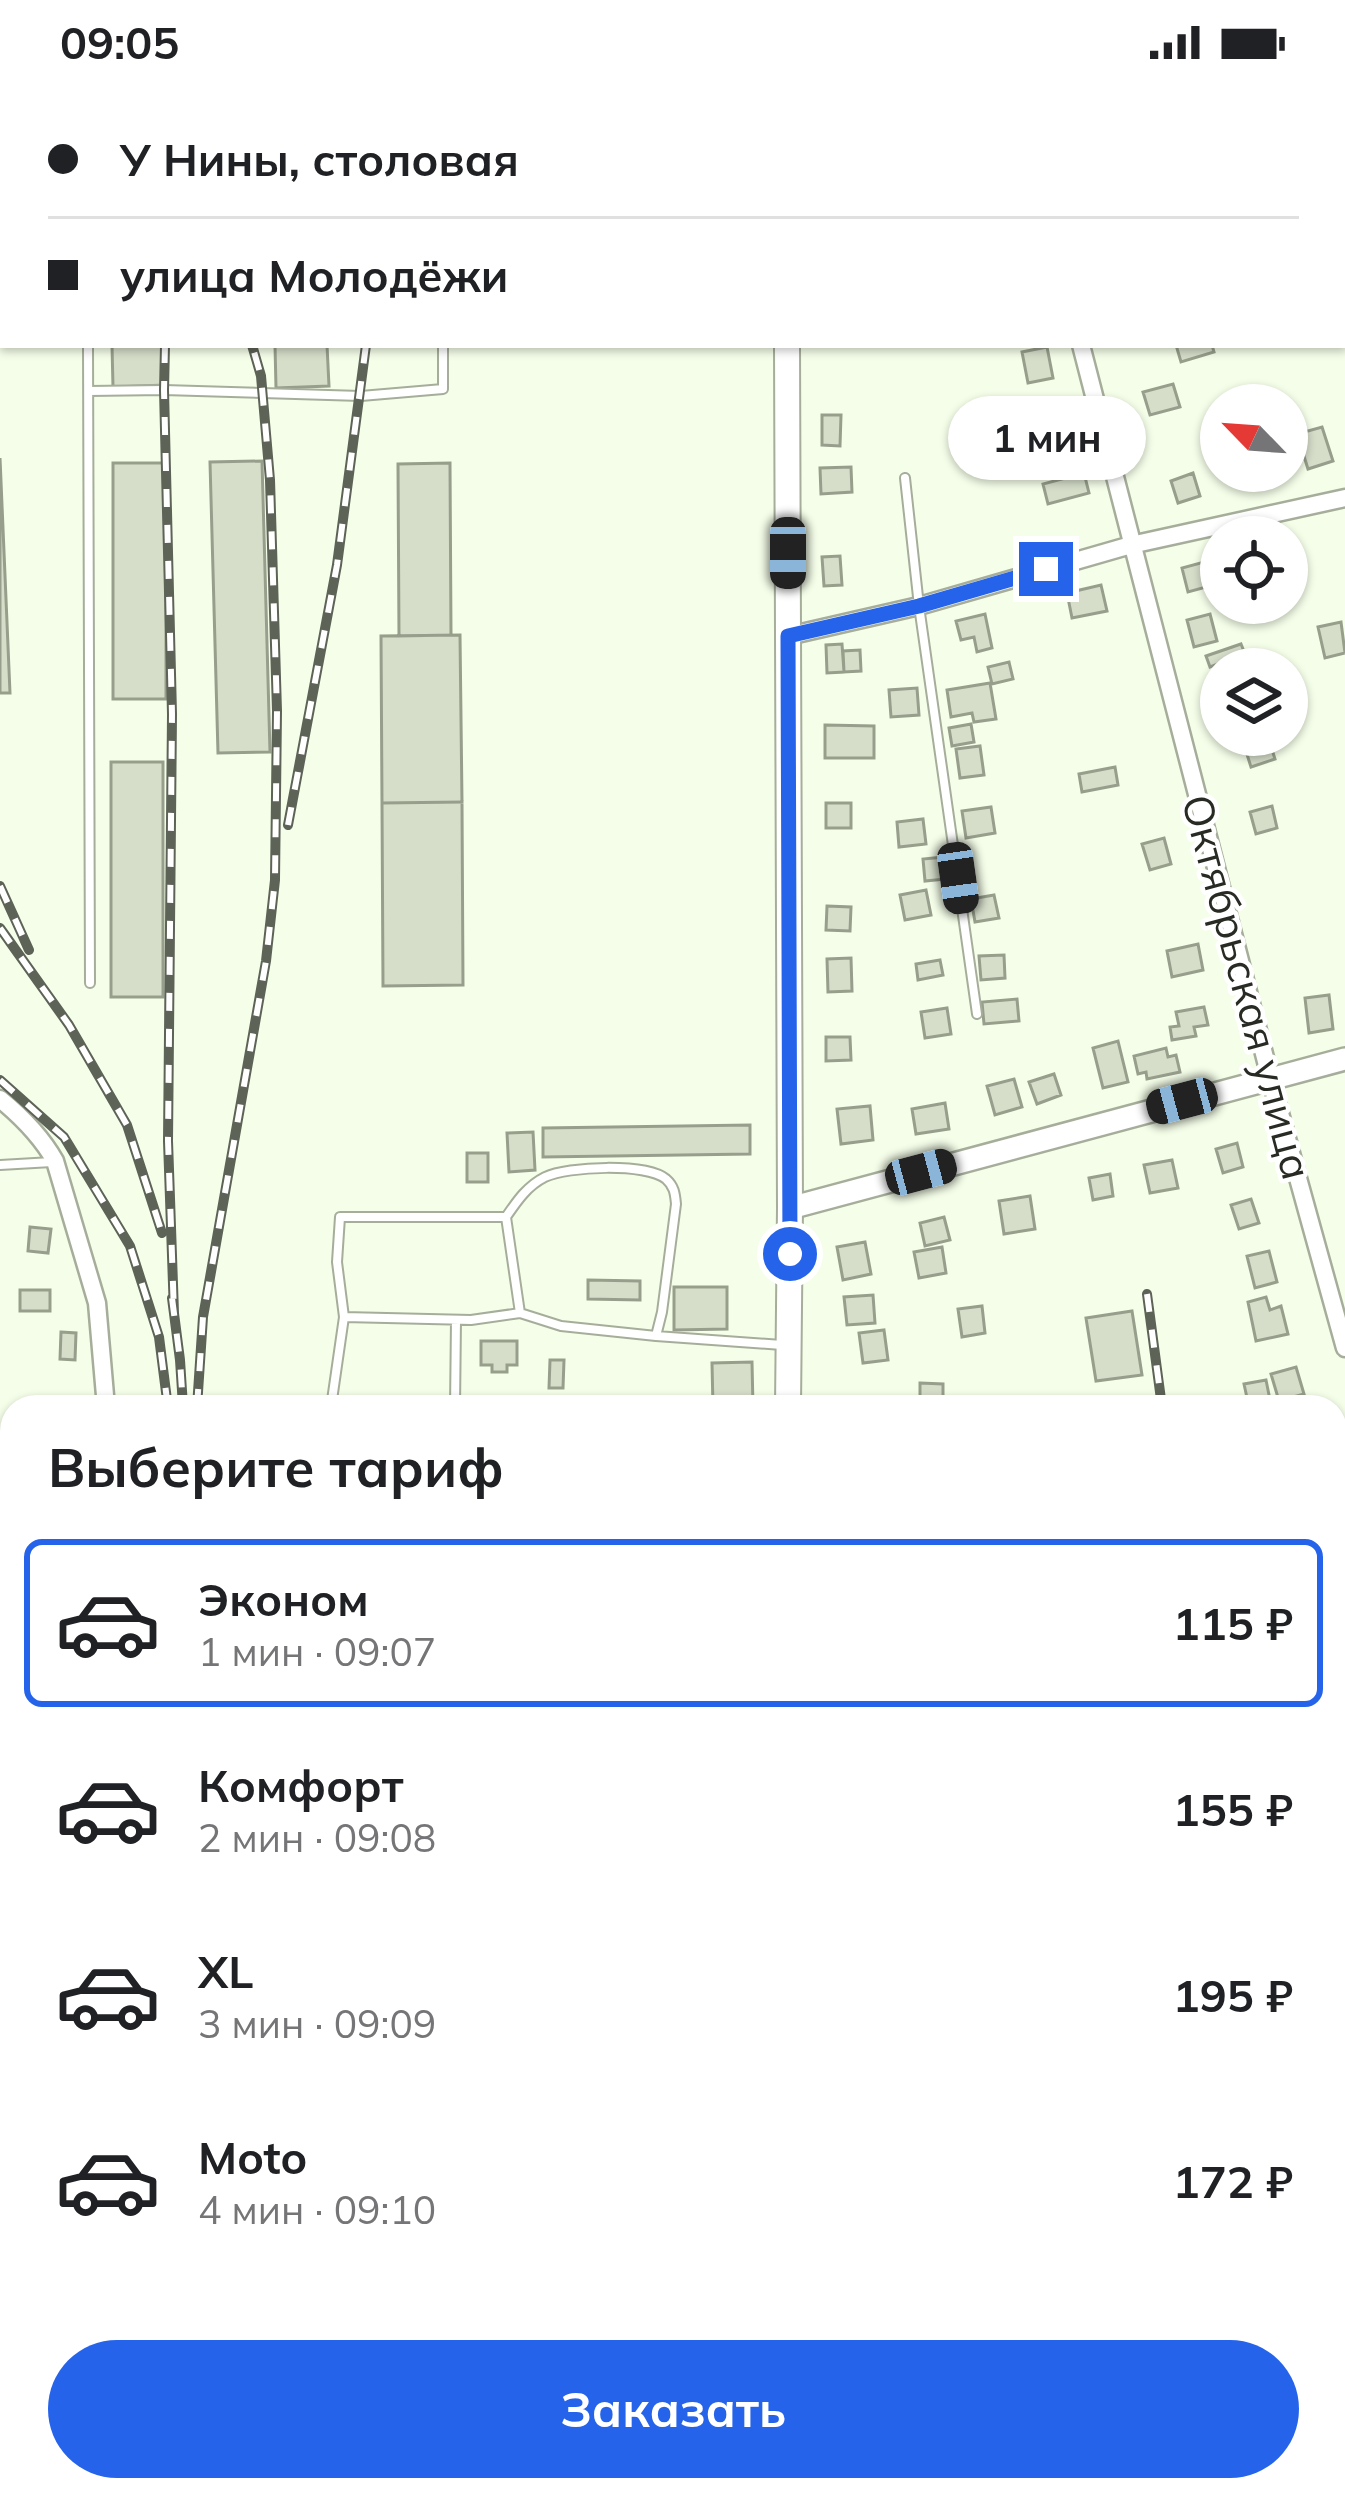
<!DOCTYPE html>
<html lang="ru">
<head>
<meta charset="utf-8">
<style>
  body { margin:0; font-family:Mulish,sans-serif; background:#f6f6f6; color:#202124; height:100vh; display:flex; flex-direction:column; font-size:45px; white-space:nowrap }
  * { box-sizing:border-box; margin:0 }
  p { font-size:39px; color:#757577 }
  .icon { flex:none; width:66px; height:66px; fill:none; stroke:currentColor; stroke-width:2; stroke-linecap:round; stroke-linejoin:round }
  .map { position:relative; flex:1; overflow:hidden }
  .details { position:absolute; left:0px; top:1311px; width:1347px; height:1107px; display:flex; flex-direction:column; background:#fff; border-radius:36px 36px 0 0; box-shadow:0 3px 9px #0004 }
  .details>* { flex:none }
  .guide { position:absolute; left:0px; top:0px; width:1347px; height:264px; box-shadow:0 3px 9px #0004; display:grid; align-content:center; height:264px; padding:0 48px; background:#fff }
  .needle { width:78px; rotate:295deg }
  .controls { position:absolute; left:1200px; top:300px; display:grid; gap:24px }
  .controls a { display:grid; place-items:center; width:108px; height:108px; border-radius:50%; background:#fff; box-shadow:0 3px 9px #0004; font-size:60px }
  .end { position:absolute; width:54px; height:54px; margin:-27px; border:15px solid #2563eb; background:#fff; box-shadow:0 0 0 6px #fff }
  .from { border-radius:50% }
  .bubble { position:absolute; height:84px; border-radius:42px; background:#fff; box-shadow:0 3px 9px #0004; font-size:39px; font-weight:700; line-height:84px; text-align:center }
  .car { position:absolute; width:36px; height:72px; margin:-36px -18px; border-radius:15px; box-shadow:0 0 9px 3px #0007; background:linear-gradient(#222 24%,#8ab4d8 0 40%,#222 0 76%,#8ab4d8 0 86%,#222 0) }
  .guide b { display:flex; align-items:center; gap:42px; height:114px; font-size:45px }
  .guide b+b { border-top:3px solid #e0e0e0 }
  .guide i { width:30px; height:30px; background:#202124 }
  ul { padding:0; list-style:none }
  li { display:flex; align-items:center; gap:36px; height:168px; margin:0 24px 18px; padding:0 24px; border:6px solid transparent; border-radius:18px }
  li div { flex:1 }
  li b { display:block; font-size:45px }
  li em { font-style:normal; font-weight:700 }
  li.current { border-color:#2563eb }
  li>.icon { width:108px; height:108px; stroke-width:1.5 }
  h2 { padding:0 48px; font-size:54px; line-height:144px }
  .action { display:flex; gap:24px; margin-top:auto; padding:24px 48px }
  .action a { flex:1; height:138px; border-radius:72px; background:#2563eb; color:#fff; font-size:48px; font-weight:700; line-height:138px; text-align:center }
  .status { display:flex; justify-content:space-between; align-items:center; height:84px; padding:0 60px; background:#fff; direction:ltr }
  .status svg { height:33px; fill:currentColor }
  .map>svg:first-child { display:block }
  .building { fill:#d6deca; stroke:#979f8c; stroke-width:3 }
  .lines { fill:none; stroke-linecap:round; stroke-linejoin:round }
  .lane-casing { stroke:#a6ae9b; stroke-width:12 }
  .street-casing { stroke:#a6ae9b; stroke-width:21 }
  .secondary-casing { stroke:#a6ae9b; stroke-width:26 }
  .primary-casing { stroke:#a6ae9b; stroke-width:28 }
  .lane { stroke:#fff; stroke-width:8 }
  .street { stroke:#fff; stroke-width:16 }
  .secondary { stroke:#fff; stroke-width:21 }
  .primary { stroke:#fff; stroke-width:24 }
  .rail-casing { stroke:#5e6358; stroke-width:10 }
  .rail { stroke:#fff; stroke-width:6; stroke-dasharray:18; stroke-linecap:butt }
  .route { stroke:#2563eb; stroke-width:15 }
  .labels { text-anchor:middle; stroke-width:9; stroke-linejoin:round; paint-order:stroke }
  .street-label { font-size:42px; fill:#282b24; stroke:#fff }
</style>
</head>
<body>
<div class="status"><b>09:05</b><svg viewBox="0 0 49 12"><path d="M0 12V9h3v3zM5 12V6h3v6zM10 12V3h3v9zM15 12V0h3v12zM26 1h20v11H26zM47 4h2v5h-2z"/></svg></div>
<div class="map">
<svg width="1345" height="2416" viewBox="0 0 1345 2416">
  <rect width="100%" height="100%" fill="#f5fee9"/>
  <path class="building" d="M112,261H164L166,301L113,303Z
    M275,261H327L329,302L276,304Z
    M1176,261H1212L1214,268L1181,278Z
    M1047,263L1053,294L1028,299L1022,268Z
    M1173,300L1180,323L1150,331L1143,308Z
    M822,331H841L840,362L822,361Z
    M1322,343L1333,377L1308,385L1297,350Z
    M0,374L10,609H0Z
    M262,377L270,668L218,669L210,378Z
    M113,379H166V615H113Z
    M450,379L451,551L399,552L398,380Z
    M851,383L852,408L821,410L820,384Z
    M1084,389L1089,409L1048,420L1043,400Z
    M1193,389L1200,412L1178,419L1171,397Z
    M840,472L842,501L824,502L822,473Z
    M1204,478L1210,502L1188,508L1182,484Z
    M1101,501L1107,527L1072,534L1067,509Z
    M985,530L992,564L977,568L974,553L961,556L956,537Z
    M1210,530L1217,557L1194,563L1187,536Z
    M1341,538L1345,569L1325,574L1318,543Z
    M460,551L462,718L382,719L381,552Z
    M842,560L844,588L827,589L826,561Z
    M1241,560L1245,570L1210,583L1206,572Z
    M860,566L861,587L844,588L843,567Z
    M1009,578L1013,595L992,600L988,583Z
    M990,599L996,635L974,638L972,629L951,633L947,606Z
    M917,604L919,631L891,633L889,606Z
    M971,640L974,658L952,662L949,644Z
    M825,641L874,642V674H825Z
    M1268,653L1275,675L1251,683L1244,661Z
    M980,662L984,691L960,694L956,665Z
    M111,678H163V913H111Z
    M1115,683L1118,701L1082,708L1079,690Z
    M462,718L463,901L383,902L382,719Z
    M826,719H851V744H826Z
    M1272,722L1277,744L1256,750L1250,728Z
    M991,723L995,749L966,754L962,727Z
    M923,735L926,760L899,763L897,738Z
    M1164,754L1171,780L1150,786L1142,760Z
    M944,773L946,795L925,797L923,775Z
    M926,806L931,831L905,836L900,811Z
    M994,811L999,834L975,838L971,815Z
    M827,822L851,823L850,847L826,846Z
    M1198,860L1203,886L1172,893L1167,867Z
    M1004,871L1005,894L981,896L979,872Z
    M851,874L852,907L828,908L827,875Z
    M940,876L943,891L918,896L916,880Z
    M1329,911L1333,945L1309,949L1305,914Z
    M1017,915L1019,937L984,940L982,918Z
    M1204,923L1208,941L1194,943L1196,952L1172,956L1170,943L1179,942L1176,928Z
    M947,924L951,950L925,954L921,928Z
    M826,953H850L851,976L826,977Z
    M1118,957L1128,998L1103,1004L1093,964Z
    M1166,964L1168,973L1176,971L1180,988L1147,995L1146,988L1138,990L1134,972Z
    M1054,990L1061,1011L1037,1020L1029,998Z
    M1014,995L1022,1023L995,1031L987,1002Z
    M945,1019L949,1045L916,1050L912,1025Z
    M870,1022L873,1056L841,1060L837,1025Z
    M750,1041V1070L543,1073V1044Z
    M533,1048L535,1086L509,1088L507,1049Z
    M1237,1059L1243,1083L1223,1089L1216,1065Z
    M467,1069H488V1098H467Z
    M1172,1076L1178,1104L1150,1109L1144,1081Z
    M1110,1090L1113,1112L1093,1116L1089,1094Z
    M1030,1112L1035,1145L1004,1150L999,1117Z
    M1251,1115L1259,1139L1239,1145L1231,1121Z
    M944,1133L950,1156L925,1162L920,1139Z
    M30,1143L51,1145L48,1169L28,1167Z
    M865,1158L871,1190L843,1196L837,1163Z
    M942,1163L946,1189L919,1194L914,1168Z
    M1269,1167L1277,1198L1255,1204L1247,1172Z
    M588,1196L640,1197V1216L588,1215Z
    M674,1203H727V1245L674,1246Z
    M20,1206H50V1227H20Z
    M873,1211L875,1239L847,1241L844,1213Z
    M1266,1213L1270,1226L1281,1222L1288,1250L1256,1257L1248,1218Z
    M982,1222L985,1249L962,1253L958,1225Z
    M1132,1227L1142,1291L1096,1297L1086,1234Z
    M884,1246L888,1276L863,1279L859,1249Z
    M61,1248L76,1249L75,1276L60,1275Z
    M481,1257H517V1281H507V1288H492V1281H481Z
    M550,1276H564L563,1304H549Z
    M752,1278L753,1323H713L712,1279Z
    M1296,1283L1304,1310L1279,1317L1271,1290Z
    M1266,1296L1271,1321L1249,1323L1244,1300Z
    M920,1299L943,1300V1320L920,1319Z
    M6,1629L12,1639V1660L1,1667L0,1633Z
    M1340,1912L1344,1996H1335V1913Z"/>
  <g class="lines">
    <defs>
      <path id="lane" d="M86,0V3
        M442,0V3
        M88,261L90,899
        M89,307L164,306L361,312L443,305V261
        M905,394L919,522L977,930
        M0,1081L52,1078
        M506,1133H340L337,1178L344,1233L471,1236L520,1229
        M656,1252L561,1242L520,1229L506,1133C517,1117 527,1102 545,1093C568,1082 646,1079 666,1095C674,1102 675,1109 676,1120L662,1228L656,1252L782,1261
        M331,1323L344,1233
        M455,1323L456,1236
        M422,2416L440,2406"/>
      <path id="street" d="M1016,0L1017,3
        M1081,261L1270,993L1345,1264
        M788,552L919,522L1131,461L1345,414
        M0,1015C22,1033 41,1052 55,1077L97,1219L106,1323
        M0,1588L12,1581
        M0,2193L12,2186
        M0,2273L12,2292
        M1335,2305L1345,2306
        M81,2406L87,2416"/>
      <path id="secondary" d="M1335,0L1336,3
        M1344,36L1345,39
        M790,1124L1345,975
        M0,1750L12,1770
        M386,2406L392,2416"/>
      <path id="primary" d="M786,0V3
        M787,261L790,1124L788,1323
        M738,2416L739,2406"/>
    </defs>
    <use href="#lane" class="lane-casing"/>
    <use href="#street" class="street-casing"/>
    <use href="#secondary" class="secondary-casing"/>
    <use href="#primary" class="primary-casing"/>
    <use href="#lane" class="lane"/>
    <use href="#street" class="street"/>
    <use href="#secondary" class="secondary"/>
    <use href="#primary" class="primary"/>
    <defs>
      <path id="rail" d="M175,0L176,3
        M263,0V3
        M378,3V0
        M165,261L164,306L172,630L168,1057L174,1229
        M288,741L337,481L366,261
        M0,802L29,866
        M0,844L69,941L127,1041L162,1149
        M0,996L64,1053L130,1162L159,1253L167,1316
        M1147,1210L1162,1323
        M172,1214L180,1276L183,1322
        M197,1323L203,1233L266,877L275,796L277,627L270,396L261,292L252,261
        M1335,1868L1345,1883
        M1335,2201L1345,2200"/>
    </defs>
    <use href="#rail" class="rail-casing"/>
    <use href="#rail" class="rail"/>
  </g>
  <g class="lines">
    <path class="route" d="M790,1170L788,552L919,522L1046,485"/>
  </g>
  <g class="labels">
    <g class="street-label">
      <text transform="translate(1247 903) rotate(75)" y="15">Октябрьская улица</text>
    </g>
  </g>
</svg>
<div class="controls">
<a><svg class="needle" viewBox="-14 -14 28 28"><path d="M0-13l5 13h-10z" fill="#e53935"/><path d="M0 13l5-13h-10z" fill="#757577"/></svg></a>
<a><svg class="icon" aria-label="locate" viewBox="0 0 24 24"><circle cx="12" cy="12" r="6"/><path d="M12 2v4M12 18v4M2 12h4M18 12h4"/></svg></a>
<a><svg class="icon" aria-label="layers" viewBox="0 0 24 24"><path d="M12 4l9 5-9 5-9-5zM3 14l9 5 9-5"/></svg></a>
</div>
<i class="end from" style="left:790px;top:1170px"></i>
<i class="end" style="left:1046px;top:485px"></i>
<div class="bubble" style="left:948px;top:312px;width:198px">1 мин</div>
<i class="car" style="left:788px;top:469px;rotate:180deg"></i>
<i class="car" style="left:958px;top:794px;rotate:172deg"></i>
<i class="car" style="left:1182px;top:1017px;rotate:255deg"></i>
<i class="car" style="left:921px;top:1088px;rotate:75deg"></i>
<div class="guide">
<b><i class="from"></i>У Нины, столовая</b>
<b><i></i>улица Молодёжи</b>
</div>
<section class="details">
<h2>Выберите тариф</h2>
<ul>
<li class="current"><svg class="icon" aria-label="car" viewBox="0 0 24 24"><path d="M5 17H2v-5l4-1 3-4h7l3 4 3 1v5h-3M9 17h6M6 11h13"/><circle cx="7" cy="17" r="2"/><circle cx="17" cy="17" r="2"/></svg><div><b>Эконом</b><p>1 мин · 09:07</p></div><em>115 ₽</em></li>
<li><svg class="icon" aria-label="car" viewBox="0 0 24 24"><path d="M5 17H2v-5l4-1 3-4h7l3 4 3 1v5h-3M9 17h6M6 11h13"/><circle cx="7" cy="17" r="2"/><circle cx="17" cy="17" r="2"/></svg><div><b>Комфорт</b><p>2 мин · 09:08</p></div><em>155 ₽</em></li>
<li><svg class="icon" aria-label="car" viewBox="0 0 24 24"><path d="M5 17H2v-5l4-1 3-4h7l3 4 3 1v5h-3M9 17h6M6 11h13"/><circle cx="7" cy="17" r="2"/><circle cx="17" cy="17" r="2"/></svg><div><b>XL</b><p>3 мин · 09:09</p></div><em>195 ₽</em></li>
<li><svg class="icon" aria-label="car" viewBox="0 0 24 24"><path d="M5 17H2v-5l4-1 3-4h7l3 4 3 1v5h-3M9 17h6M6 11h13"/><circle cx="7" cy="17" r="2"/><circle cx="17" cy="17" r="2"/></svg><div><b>Moto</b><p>4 мин · 09:10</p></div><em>172 ₽</em></li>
</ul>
<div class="action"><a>Заказать</a></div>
</section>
</div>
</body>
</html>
